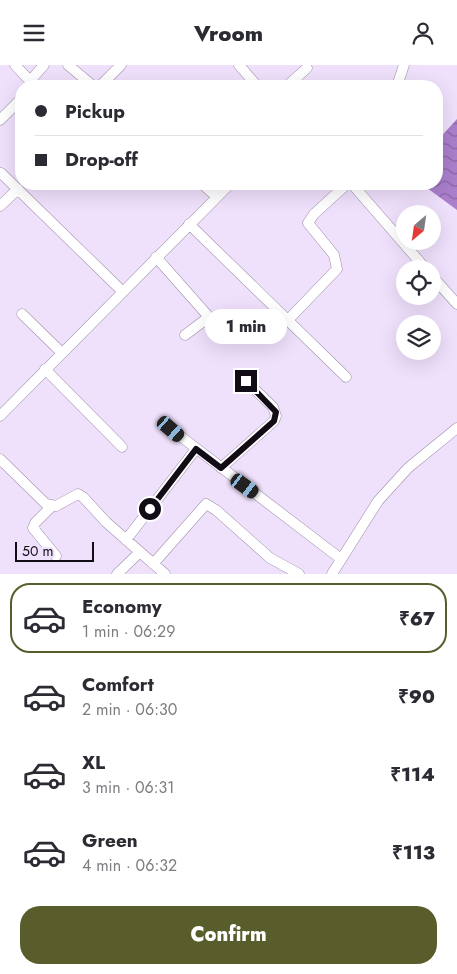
<!DOCTYPE html>
<html lang="en">
<head>
<meta charset="utf-8">
<style>
  body { margin:0; font-family:Jost,sans-serif; background:#f7f7f7; color:#2b2b33; height:100vh; display:flex; flex-direction:column; font-size:19px; white-space:nowrap }
  * { box-sizing:border-box; margin:0 }
  p { font-size:16px; color:#7c7c81 }
  .icon { flex:none; width:28px; height:28px; fill:none; stroke:currentColor; stroke-width:2; stroke-linecap:round; stroke-linejoin:round }
  .map { position:relative; height:509px; overflow:hidden }
  .drawer { display:flex; flex-direction:column; background:#fff; flex:1 }
  .drawer>* { flex:none }
  .top-card { position:absolute; left:15px; top:15px; width:428px; height:110px; border-radius:20px; box-shadow:0 5px 20px #0002; display:grid; align-content:center; height:110px; padding:0 20px; background:#fff }
  .needle { width:32px; rotate:209deg }
  .fabs { position:absolute; left:396px; top:140px; display:grid; gap:10px }
  .fabs a { display:grid; place-items:center; width:45px; height:45px; border-radius:50%; background:#fff; box-shadow:0 5px 20px #0002; font-size:25px }
  .scale { position:absolute; left:15px; bottom:12px; width:79px; box-sizing:border-box; padding-left:5px; border:2px solid #110c15; border-top:0; font-size:14px; line-height:18px; white-space:nowrap; color:#110c15; -webkit-text-stroke:4px #efe0fc; paint-order:stroke }
  .end { position:absolute; width:22px; height:22px; margin:-11px; border:6px solid #110c15; background:#fff; box-shadow:0 0 0 2px #fff }
  .from { border-radius:50% }
  .bubble { position:absolute; height:35px; border-radius:18px; background:#fff; box-shadow:0 5px 20px #0002; font-size:16px; font-weight:800; line-height:35px; text-align:center }
  .car { position:absolute; width:15px; height:30px; margin:-15px -8px; border-radius:6px; box-shadow:0 0 4px 1px #0007; background:linear-gradient(#222 24%,#8ab4d8 0 40%,#222 0 76%,#8ab4d8 0 86%,#222 0) }
  .top-card b { display:flex; align-items:center; gap:18px; height:48px; font-size:19px }
  .top-card b+b { border-top:1px solid #e1e1e2 }
  .top-card i { width:12px; height:12px; background:#2b2b33 }
  ul { padding:9px 0 0; list-style:none }
  li { display:flex; align-items:center; gap:15px; height:70px; margin:0 10px 8px; padding:0 10px; border:2px solid transparent; border-radius:20px }
  li div { flex:1 }
  li b { display:block; font-size:19px }
  li em { font-style:normal; font-weight:800 }
  li.current { border-color:#595d2b }
  li>.icon { width:45px; height:45px; stroke-width:1.5 }
  .primary-button { display:flex; gap:10px; margin-top:auto; padding:10px 20px }
  .primary-button a { flex:1; height:58px; border-radius:20px; background:#595d2b; color:#fff; font-size:20px; font-weight:800; line-height:58px; text-align:center }
  header { display:flex; justify-content:space-between; align-items:center; height:65px; padding:0 20px; background:#fff; font-size:22px; font-weight:800 }
  .map>svg:first-child { display:block }
  .water { fill:url(#water-waves) }
  .lines { fill:none; stroke-linecap:round; stroke-linejoin:round }
  .minor-casing { stroke:#9a8ca6; stroke-width:11 }
  .minor { stroke:#fff; stroke-width:10 }
  .route { stroke:#110c15; stroke-width:6 }
</style>
</head>
<body>
<header><svg class="icon" aria-label="menu" viewBox="0 0 24 24"><path d="M4 6h16M4 12h16M4 18h16"/></svg>Vroom<svg class="icon" aria-label="person" viewBox="0 0 24 24"><circle cx="12" cy="8" r="4"/><path d="M4 21q1-7 8-7t8 7"/></svg></header>
<div class="map">
<svg width="457" height="509" viewBox="0 0 457 509">
  <defs>
    <pattern id="water-waves" width="16" height="10" patternUnits="userSpaceOnUse" patternTransform="scale(1.25)"><rect width="16" height="10" fill="#aa7fcc"/><path d="M0 5q4-4 8 0t8 0" fill="none" stroke="#8966a4"/></pattern>
  </defs>
  <rect width="100%" height="100%" fill="#efe0fc"/>
  <path class="water" d="M457,54V145L427,123L424,119H436V77Z"/>
  <g class="lines">
    <defs>
      <path id="minor" d="M15,0L30,16L31,21
        M68,0L93,21
        M239,0L257,21
        M30,16L44,0
        M100,21L121,0
        M287,21L307,3
        M397,21L404,0
        M0,55L21,34
        M1,108L122,226
        M202,119L216,131
        M352,119L426,204
        M0,141L18,124
        M189,159L346,312
        M156,192L209,252L185,270
        M432,211L457,239
        M22,249L62,288
        M288,255L337,204L334,190L308,158L314,149L347,119
        M45,304L122,382
        M0,351L230,119
        M171,364L341,494
        M0,394L46,439L56,441L78,429L83,432L106,457L165,509
        M221,403L274,356L276,351L273,342L246,316
        M52,441L35,458L33,463L56,491
        M126,475L196,384
        M153,499L206,439L216,445L270,493L299,509
        M117,509L140,487
        M332,509L378,436L408,403L457,363"/>
    </defs>
    <use href="#minor" class="minor-casing"/>
    <use href="#minor" class="minor"/>
  </g>
  <g class="lines">
    <path class="route" d="M150,444L196,384L221,403L274,356L276,347L246,316"/>
  </g>
</svg>
<div class="fabs">
<a><svg class="needle" viewBox="-14 -14 28 28"><path d="M0-13l5 13h-10z" fill="#e53935"/><path d="M0 13l5-13h-10z" fill="#7c7c81"/></svg></a>
<a><svg class="icon" aria-label="locate" viewBox="0 0 24 24"><circle cx="12" cy="12" r="6"/><path d="M12 2v4M12 18v4M2 12h4M18 12h4"/></svg></a>
<a><svg class="icon" aria-label="layers" viewBox="0 0 24 24"><path d="M12 4l9 5-9 5-9-5zM3 14l9 5 9-5"/></svg></a>
</div>
<div class="scale">50 m</div>
<i class="end from" style="left:150px;top:444px"></i>
<i class="end" style="left:246px;top:316px"></i>
<div class="bubble" style="left:205px;top:244px;width:82px">1 min</div>
<i class="car" style="left:171px;top:364px;rotate:131deg"></i>
<i class="car" style="left:245px;top:421px;rotate:126deg"></i>
<div class="top-card">
<b><i class="from"></i>Pickup</b>
<b><i></i>Drop-off</b>
</div>
</div>
<section class="drawer">
<ul>
<li class="current"><svg class="icon" aria-label="car" viewBox="0 0 24 24"><path d="M5 17H2v-5l4-1 3-4h7l3 4 3 1v5h-3M9 17h6M6 11h13"/><circle cx="7" cy="17" r="2"/><circle cx="17" cy="17" r="2"/></svg><div><b>Economy</b><p>1 min · 06:29</p></div><em>₹67</em></li>
<li><svg class="icon" aria-label="car" viewBox="0 0 24 24"><path d="M5 17H2v-5l4-1 3-4h7l3 4 3 1v5h-3M9 17h6M6 11h13"/><circle cx="7" cy="17" r="2"/><circle cx="17" cy="17" r="2"/></svg><div><b>Comfort</b><p>2 min · 06:30</p></div><em>₹90</em></li>
<li><svg class="icon" aria-label="car" viewBox="0 0 24 24"><path d="M5 17H2v-5l4-1 3-4h7l3 4 3 1v5h-3M9 17h6M6 11h13"/><circle cx="7" cy="17" r="2"/><circle cx="17" cy="17" r="2"/></svg><div><b>XL</b><p>3 min · 06:31</p></div><em>₹114</em></li>
<li><svg class="icon" aria-label="car" viewBox="0 0 24 24"><path d="M5 17H2v-5l4-1 3-4h7l3 4 3 1v5h-3M9 17h6M6 11h13"/><circle cx="7" cy="17" r="2"/><circle cx="17" cy="17" r="2"/></svg><div><b>Green</b><p>4 min · 06:32</p></div><em>₹113</em></li>
</ul>
<div class="primary-button"><a>Confirm</a></div>
</section>
</body>
</html>
